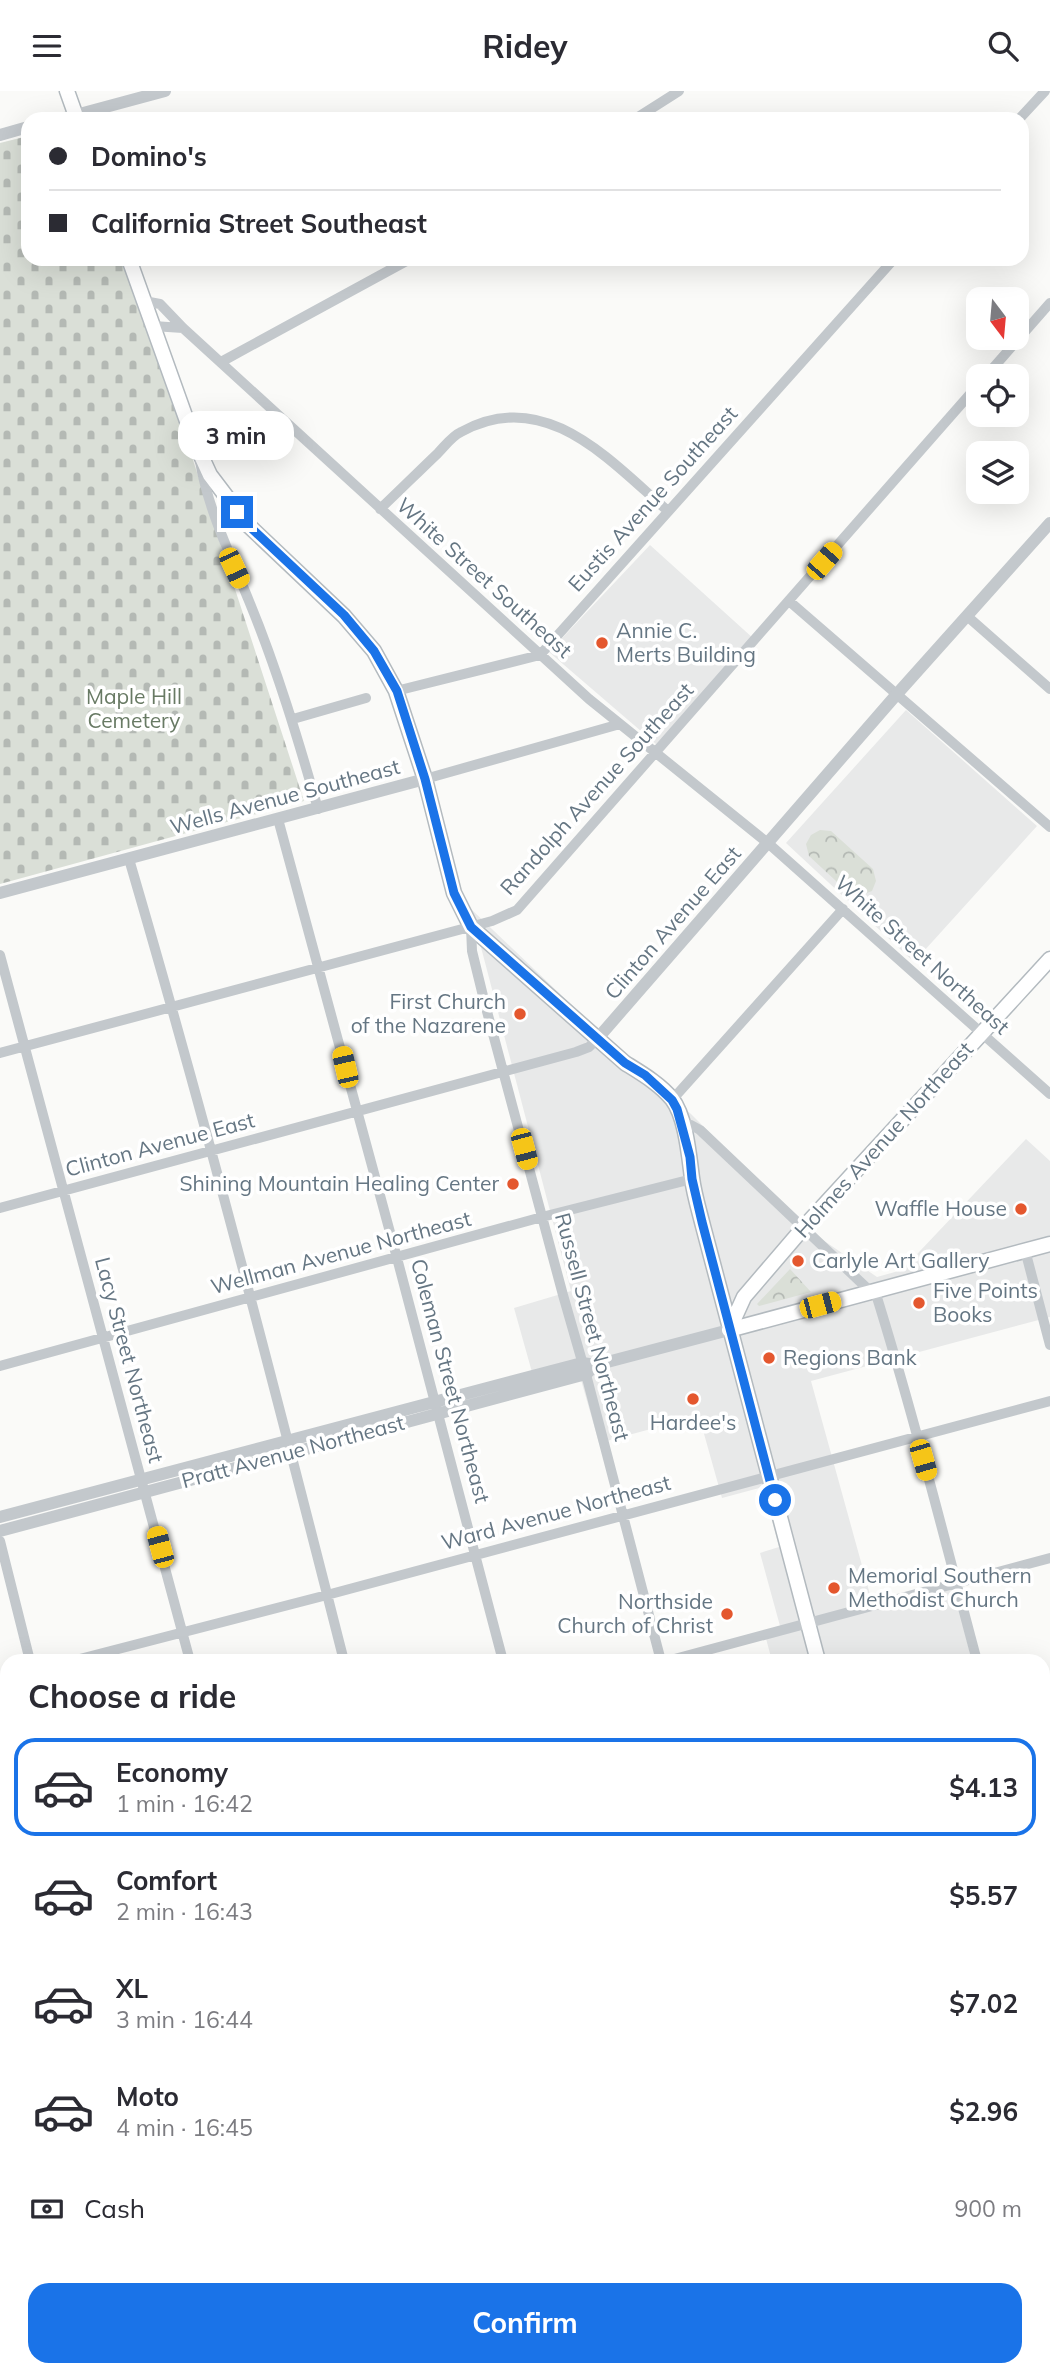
<!DOCTYPE html>
<html lang="en">
<head>
<meta charset="utf-8">
<style>
  body { margin:0; font-family:Mulish,sans-serif; background:#f7f7f7; color:#2b2b33; height:100vh; display:flex; flex-direction:column; font-size:26px; white-space:nowrap }
  * { box-sizing:border-box; margin:0 }
  p { font-size:23px; color:#7c7c81 }
  .icon { flex:none; width:38px; height:38px; fill:none; stroke:currentColor; stroke-width:2; stroke-linecap:round; stroke-linejoin:round }
  .map { position:relative; flex:1; overflow:hidden }
  .sheet { position:absolute; left:0px; top:1563px; width:1050px; height:723px; display:flex; flex-direction:column; background:#fff; border-radius:21px 21px 0 0; box-shadow:0 7px 28px #0002 }
  .sheet>* { flex:none }
  .guide { position:absolute; left:21px; top:21px; width:1008px; height:154px; border-radius:21px; box-shadow:0 7px 28px #0002; display:grid; align-content:center; height:154px; padding:0 28px; background:#fff }
  .needle { width:46px; rotate:164deg }
  .controls { position:absolute; left:966px; top:196px; display:grid; gap:14px }
  .controls a { display:grid; place-items:center; width:63px; height:63px; border-radius:14px; background:#fff; box-shadow:0 7px 28px #0002; font-size:35px }
  .end { position:absolute; width:32px; height:32px; margin:-16px; border:9px solid #1a73e8; background:#fff; box-shadow:0 0 0 4px #fff }
  .from { border-radius:50% }
  .bubble { position:absolute; height:49px; border-radius:21px; background:#fff; box-shadow:0 7px 28px #0002; font-size:23px; font-weight:700; line-height:49px; text-align:center }
  .car { position:absolute; width:21px; height:42px; margin:-21px -10px; border-radius:9px; box-shadow:0 0 5px 2px #0007; background:linear-gradient(#f5c518 24%,#345 0 40%,#f5c518 0 76%,#345 0 86%,#f5c518 0) }
  .guide b { display:flex; align-items:center; gap:24px; height:66px; font-size:26px }
  .guide b+b { border-top:2px solid #e1e1e2 }
  .guide i { width:18px; height:18px; background:#2b2b33 }
  ul { padding:0; list-style:none }
  li { display:flex; align-items:center; gap:21px; height:98px; margin:0 14px 10px; padding:0 14px; border:4px solid transparent; border-radius:21px }
  li div { flex:1 }
  li b { display:block; font-size:26px }
  li em { font-style:normal; font-weight:700 }
  li.active { border-color:#1a73e8 }
  li>.icon { width:63px; height:63px; stroke-width:1.5 }
  h2 { padding:0 28px; font-size:32px; line-height:84px }
  .pay { display:flex; align-items:center; gap:18px; height:77px; padding:0 28px; font-size:26px }
  .pay p { margin-inline-start:auto }
  .primary-button { display:flex; gap:14px; margin-top:auto; padding:14px 28px }
  .primary-button a { flex:1; height:80px; border-radius:21px; background:#1a73e8; color:#fff; font-size:28px; font-weight:700; line-height:80px; text-align:center }
  header { display:flex; justify-content:space-between; align-items:center; height:91px; padding:0 28px; background:#fff; font-size:32px; font-weight:700 }
  .map>svg:first-child { display:block }
  .built { fill:#e8e9e9 }
  .cemetery { fill:url(#cemetery-stones) }
  .park { fill:url(#park-crowns) }
  .lines { fill:none; stroke-linecap:round; stroke-linejoin:round }
  .stream { stroke:#bbc7cb; stroke-width:2.5 }
  .secondary-casing { stroke:#b3babf; stroke-width:17 }
  .minor { stroke:#c3c8cc; stroke-width:10 }
  .tertiary { stroke:#c3c8cc; stroke-width:12 }
  .secondary { stroke:#fff; stroke-width:14 }
  .route { stroke:#1a73e8; stroke-width:9 }
  .poi-dot { fill:#e4572e; stroke:#fff; stroke-width:2.5 }
  .labels { text-anchor:middle; stroke-width:7; stroke-linejoin:round; paint-order:stroke }
  .street-label { font-size:21px; fill:#657683; stroke:#fff }
  .poi-label { font-size:21px; fill:#657683; stroke:#fff; text-anchor:start }
  .park-label { font-size:21px; fill:#687a64; stroke:#fff }
</style>
</head>
<body>
<header><svg class="icon" aria-label="menu" viewBox="0 0 24 24"><path d="M4 6h16M4 12h16M4 18h16"/></svg>Ridey<svg class="icon" aria-label="search" viewBox="0 0 24 24"><circle cx="10" cy="10" r="6"/><path d="M15 15l6 6"/></svg></header>
<div class="map">
<svg width="1050" height="2285" viewBox="0 0 1050 2285">
  <defs>
    <pattern id="cemetery-stones" width="16" height="16" patternUnits="userSpaceOnUse" patternTransform="scale(1.75)"><rect width="16" height="16" fill="#dadfd7"/><path d="M2 7V4a2 2 0 0 1 4 0v3zM10 15v-3a2 2 0 0 1 4 0v3z" fill="#b4b9b4"/></pattern>
    <pattern id="park-crowns" width="20" height="18" patternUnits="userSpaceOnUse" patternTransform="scale(1.75)"><rect width="20" height="18" fill="#dadfd7"/><path d="M2 6a3 3 0 1 1 6 0M12 15a3 3 0 1 1 6 0" fill="none" stroke="#b4b9b4"/></pattern>
  </defs>
  <rect width="100%" height="100%" fill="#fafaf8"/>
  <path class="built" d="M650,454L754,548L656,653L549,561Z
    M906,619L1037,735L914,871L786,752Z
    M471,818L645,984L691,1023L804,1136L877,1186L902,1179L1026,1048L1050,1070V1226L811,1290L874,1518L954,1497L970,1563L946,1570H772L764,1540L780,1535L760,1462L779,1456L763,1396L722,1407L699,1325L599,1352L581,1289L537,1299L514,1217L571,1200Z
    M1050,1941V2017L1043,2019V1943Z
    M948,2278L1018,2279L1020,2285H923Z"/>
  <path class="cemetery" d="M28,45V168H121L191,363L304,710L0,793V52Z"/>
  <path class="park" d="M820,739L831,740L873,778L876,790L872,800L859,805L849,802L809,765L806,753L811,744Z
    M790,1178L811,1201L759,1215L757,1213Z"/>
  <g class="lines">
    <path class="stream" d="M1043,2253L1050,2251
      M757,2278L821,2285
      M922,2285L947,2278"/>
    <defs>
      <path id="secondary" d="M67,0L77,28
        M129,168L193,347L210,384L248,434L344,525L374,560L396,600L425,688L454,802L471,836L625,972C641,982 660,993 672,1008C686,1026 689,1065 692,1087C694,1103 699,1119 703,1135L818,1570
        M729,1239L744,1206L804,1136L1050,868
        M729,1239L1050,1153
        M1008,2278L1010,2285"/>
    </defs>
    <use href="#secondary" class="secondary-casing"/>
    <path class="minor" d="M635,28L679,0
      M1019,28L1045,0
      M144,210L160,213L183,237L589,608L769,753L1050,1003
      M153,235L183,237
      M221,271L410,168
      M986,285L1050,212
      M200,370C208,419 231,465 249,510C277,578 298,648 318,718
      M380,418C399,400 418,381 438,362C445,355 452,345 461,341C545,294 610,370 668,420
      M789,510L1050,736
      M967,525L1050,598
      M396,600L540,564L894,168
      M293,628L366,607
      M425,688L620,633
      M278,728L397,1167L503,1570
      M129,768C207,1034 276,1302 344,1570
      M471,836L472,860L485,913L563,1204L588,1291L661,1570
      M0,864L190,1570
      M0,962L492,830L517,819L978,294
      M672,1009L843,818
      M682,1035L691,1034L700,1039L871,1201
      M0,1117L576,961L589,956L598,947
      M1025,1159L1050,1254
      M875,1200C913,1322 944,1446 977,1570
      M0,1275L542,1126L692,1088
      M0,1450L30,1570
      M72,1570L327,1504L1050,1310
      M667,1570L1050,1467
      M0,1589L7,1587
      M1043,1626L1050,1624
      M0,1749L7,1747
      M1043,1784L1050,1782
      M1043,1819L1050,1846
      M0,1906L7,1904
      M1043,1938L1050,1936
      M0,2063L7,2061
      M1043,2092L1050,2090
      M0,2218L7,2216
      M1043,2238L1050,2236
      M213,2278L215,2285
      M536,2278L538,2285
      M694,2278L695,2285
      M850,2278L852,2285
      M325,2285L349,2278
      M871,2285L893,2278"/>
    <path class="tertiary" d="M61,28L165,0
      M0,44L28,36
      M0,802L425,688
      M598,947L897,603L1050,432
      M0,1426L582,1272L596,1274L729,1239
      M0,1440L586,1283L596,1274"/>
    <use href="#secondary" class="secondary"/>
  </g>
  <g class="lines">
    <path class="route" d="M237,421L248,434L344,524L374,560L397,600L425,688L454,802L471,836L625,972L645,984L672,1009L677,1018L690,1066L692,1088L702,1131L775,1409"/>
  </g>
  <g class="poi-dot">
    <circle cx="602" cy="552" r="7"/>
    <circle cx="520" cy="923" r="7"/>
    <circle cx="513" cy="1093" r="7"/>
    <circle cx="1021" cy="1118" r="7"/>
    <circle cx="798" cy="1170" r="7"/>
    <circle cx="919" cy="1212" r="7"/>
    <circle cx="769" cy="1267" r="7"/>
    <circle cx="693" cy="1308" r="7"/>
    <circle cx="834" cy="1497" r="7"/>
    <circle cx="727" cy="1523" r="7"/>
  </g>
  <g class="labels">
    <g class="street-label">
      <text transform="translate(653 408) rotate(-48)" y="7">Eustis Avenue Southeast</text>
      <text transform="translate(484 487) rotate(42)" y="7">White Street Southeast</text>
      <text transform="translate(597 698) rotate(-48)" y="7">Randolph Avenue Southeast</text>
      <text transform="translate(285 706) rotate(-15)" y="7">Wells Avenue Southeast</text>
      <text transform="translate(673 832) rotate(-49)" y="7">Clinton Avenue East</text>
      <text transform="translate(922 864) rotate(42)" y="7">White Street Northeast</text>
      <text transform="translate(884 1049) rotate(-48)" y="7">Holmes Avenue Northeast</text>
      <text transform="translate(160 1054) rotate(-15)" y="7">Clinton Avenue East</text>
      <text transform="translate(341 1162) rotate(-15)" y="7">Wellman Avenue Northeast</text>
      <text transform="translate(592 1236) rotate(75)" y="7">Russell Street Northeast</text>
      <text transform="translate(129 1269) rotate(75)" y="7">Lacy Street Northeast</text>
      <text transform="translate(450 1290) rotate(75)" y="7">Coleman Street Northeast</text>
      <text transform="translate(293 1361) rotate(-15)" y="7">Pratt Avenue Northeast</text>
      <text transform="translate(556 1422) rotate(-15)" y="7">Ward Avenue Northeast</text>
    </g>
    <g class="poi-label">
      <text x="616" y="547">Annie C.<tspan x="616" dy="24">Merts Building</tspan></text>
      <text x="506" y="918" text-anchor="end">First Church<tspan x="506" dy="24">of the Nazarene</tspan></text>
      <text x="499" y="1100" text-anchor="end">Shining Mountain Healing Center</text>
      <text x="1007" y="1125" text-anchor="end">Waffle House</text>
      <text x="812" y="1177">Carlyle Art Gallery</text>
      <text x="933" y="1207">Five Points<tspan x="933" dy="24">Books</tspan></text>
      <text x="783" y="1274">Regions Bank</text>
      <text x="693" y="1339" text-anchor="middle">Hardee's</text>
      <text x="848" y="1492">Memorial Southern<tspan x="848" dy="24">Methodist Church</tspan></text>
      <text x="713" y="1518" text-anchor="end">Northside<tspan x="713" dy="24">Church of Christ</tspan></text>
    </g>
    <g class="park-label">
      <text x="134" y="613">Maple Hill<tspan x="134" dy="24">Cemetery</tspan></text>
    </g>
  </g>
</svg>
<div class="controls">
<a><svg class="needle" viewBox="-14 -14 28 28"><path d="M0-13l5 13h-10z" fill="#e53935"/><path d="M0 13l5-13h-10z" fill="#7c7c81"/></svg></a>
<a><svg class="icon" aria-label="locate" viewBox="0 0 24 24"><circle cx="12" cy="12" r="6"/><path d="M12 2v4M12 18v4M2 12h4M18 12h4"/></svg></a>
<a><svg class="icon" aria-label="layers" viewBox="0 0 24 24"><path d="M12 4l9 5-9 5-9-5zM3 14l9 5 9-5"/></svg></a>
</div>
<i class="end from" style="left:775px;top:1409px"></i>
<i class="end" style="left:237px;top:421px"></i>
<div class="bubble" style="left:178px;top:320px;width:116px">3 min</div>
<i class="car" style="left:824px;top:470px;rotate:41deg"></i>
<i class="car" style="left:234px;top:477px;rotate:155deg"></i>
<i class="car" style="left:345px;top:976px;rotate:347deg"></i>
<i class="car" style="left:524px;top:1058px;rotate:165deg"></i>
<i class="car" style="left:820px;top:1214px;rotate:75deg"></i>
<i class="car" style="left:923px;top:1369px;rotate:164deg"></i>
<i class="car" style="left:160px;top:1456px;rotate:345deg"></i>
<div class="guide">
<b><i class="from"></i>Domino's</b>
<b><i></i>California Street Southeast</b>
</div>
<section class="sheet">
<h2>Choose a ride</h2>
<ul>
<li class="active"><svg class="icon" aria-label="car" viewBox="0 0 24 24"><path d="M5 17H2v-5l4-1 3-4h7l3 4 3 1v5h-3M9 17h6M6 11h13"/><circle cx="7" cy="17" r="2"/><circle cx="17" cy="17" r="2"/></svg><div><b>Economy</b><p>1 min · 16:42</p></div><em>$4.13</em></li>
<li><svg class="icon" aria-label="car" viewBox="0 0 24 24"><path d="M5 17H2v-5l4-1 3-4h7l3 4 3 1v5h-3M9 17h6M6 11h13"/><circle cx="7" cy="17" r="2"/><circle cx="17" cy="17" r="2"/></svg><div><b>Comfort</b><p>2 min · 16:43</p></div><em>$5.57</em></li>
<li><svg class="icon" aria-label="car" viewBox="0 0 24 24"><path d="M5 17H2v-5l4-1 3-4h7l3 4 3 1v5h-3M9 17h6M6 11h13"/><circle cx="7" cy="17" r="2"/><circle cx="17" cy="17" r="2"/></svg><div><b>XL</b><p>3 min · 16:44</p></div><em>$7.02</em></li>
<li><svg class="icon" aria-label="car" viewBox="0 0 24 24"><path d="M5 17H2v-5l4-1 3-4h7l3 4 3 1v5h-3M9 17h6M6 11h13"/><circle cx="7" cy="17" r="2"/><circle cx="17" cy="17" r="2"/></svg><div><b>Moto</b><p>4 min · 16:45</p></div><em>$2.96</em></li>
</ul>
<div class="pay"><svg class="icon" aria-label="cash" viewBox="0 0 24 24"><path d="M3 7h18v10H3z"/><circle cx="12" cy="12" r="2"/></svg>Cash<p>900 m</p></div>
<div class="primary-button"><a>Confirm</a></div>
</section>
</div>
</body>
</html>
